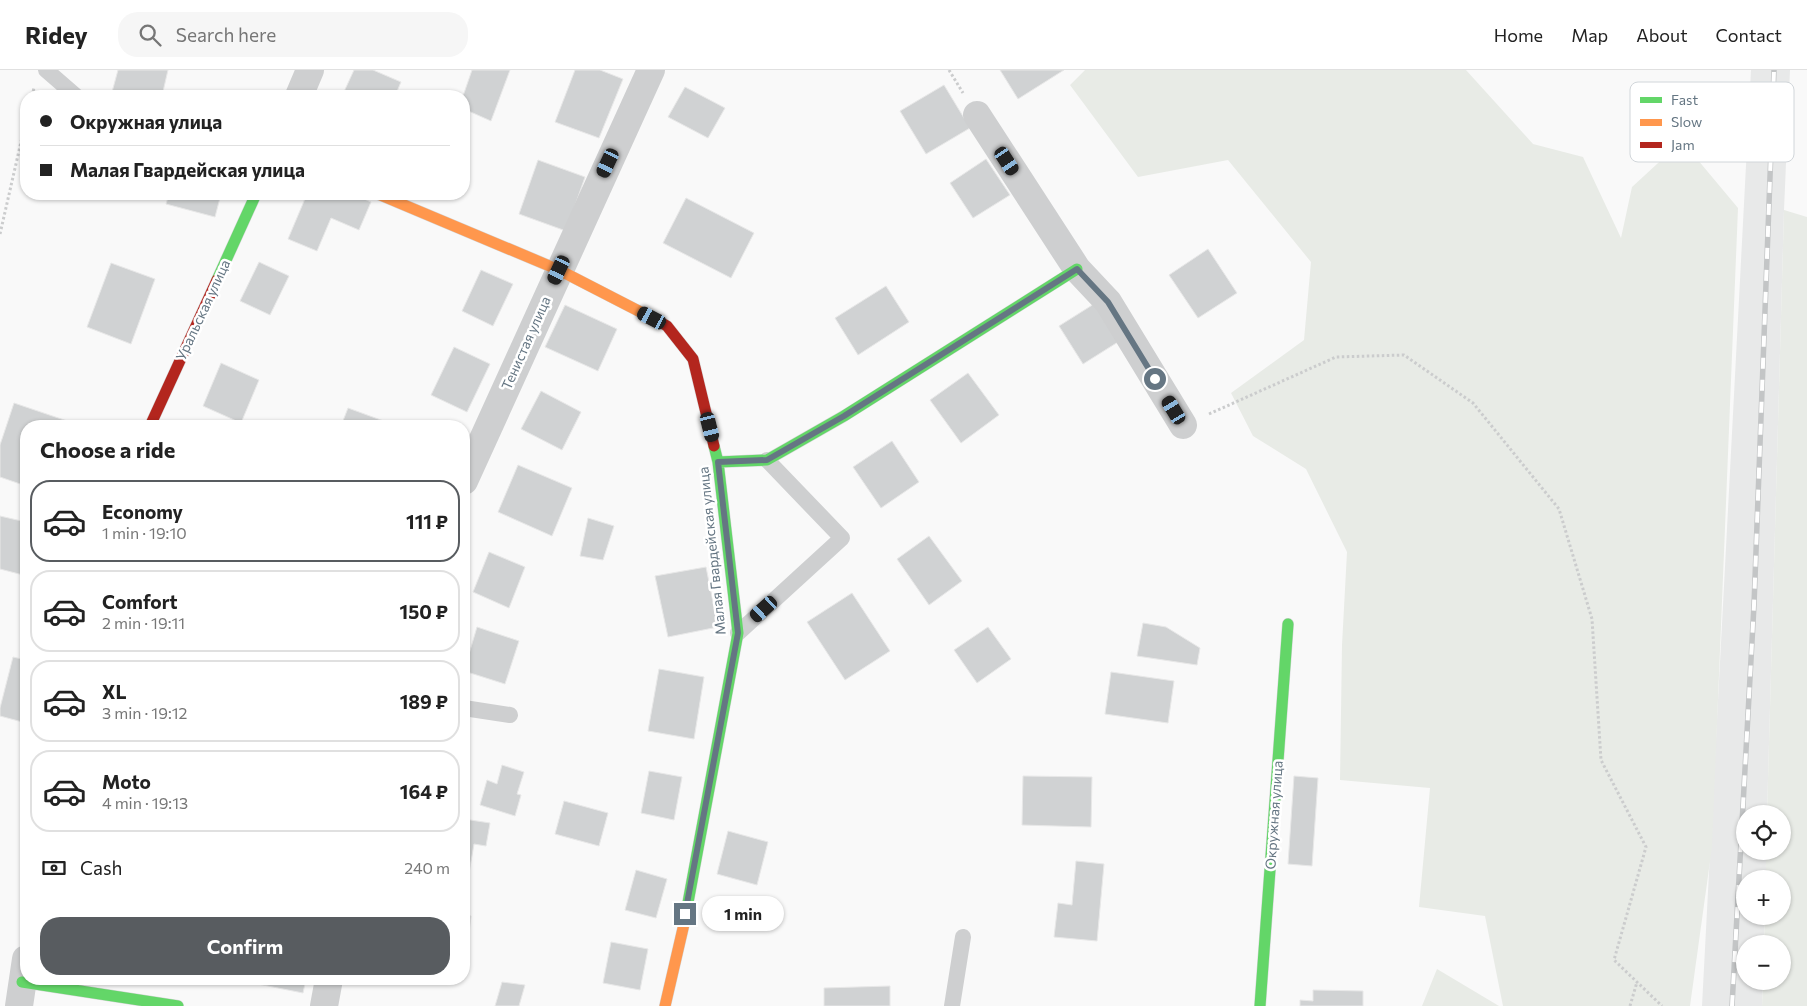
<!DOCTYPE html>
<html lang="en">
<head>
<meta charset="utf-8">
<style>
  body { margin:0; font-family:Commissioner,sans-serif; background:#f6f6f6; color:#222; height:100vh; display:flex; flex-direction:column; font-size:19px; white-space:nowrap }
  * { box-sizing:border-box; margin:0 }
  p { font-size:16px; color:#767676 }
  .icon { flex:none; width:28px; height:28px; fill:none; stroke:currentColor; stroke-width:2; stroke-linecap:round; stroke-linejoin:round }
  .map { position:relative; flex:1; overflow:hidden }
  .panel { position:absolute; left:20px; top:350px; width:450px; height:565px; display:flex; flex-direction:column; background:#fff; border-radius:20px; box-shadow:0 1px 4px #0004 }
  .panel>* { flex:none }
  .guide { position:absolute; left:20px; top:20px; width:450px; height:110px; border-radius:20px; box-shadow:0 1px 4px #0004; display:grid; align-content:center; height:110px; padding:0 20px; background:#fff }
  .buttons { position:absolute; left:1736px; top:735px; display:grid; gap:10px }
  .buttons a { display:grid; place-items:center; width:55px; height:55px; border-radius:50%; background:#fff; box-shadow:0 1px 4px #0004; font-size:25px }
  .end { position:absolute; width:22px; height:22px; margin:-11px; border:6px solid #657683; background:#fff; box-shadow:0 0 0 2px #fff }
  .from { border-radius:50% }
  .bubble { position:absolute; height:35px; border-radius:18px; background:#fff; box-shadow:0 1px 4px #0004; font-size:16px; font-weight:700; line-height:35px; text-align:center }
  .car { position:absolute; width:15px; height:30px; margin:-15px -8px; border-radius:6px; box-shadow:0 0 4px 1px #0007; background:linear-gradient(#222 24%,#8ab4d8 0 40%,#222 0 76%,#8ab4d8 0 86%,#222 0) }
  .guide b { display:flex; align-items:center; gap:18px; height:48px; font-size:19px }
  .guide b+b { border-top:1px solid #e0e0e0 }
  .guide i { width:12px; height:12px; background:#222 }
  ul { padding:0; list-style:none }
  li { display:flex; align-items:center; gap:15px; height:82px; margin:0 10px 8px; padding:0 10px; border:2px solid #e0e0e0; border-radius:20px }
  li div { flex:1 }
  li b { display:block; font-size:19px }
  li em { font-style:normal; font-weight:700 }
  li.active { border-color:#585c60 }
  li>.icon { width:45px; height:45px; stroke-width:1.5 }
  h2 { padding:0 20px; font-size:22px; line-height:60px }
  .pay { display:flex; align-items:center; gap:12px; height:55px; padding:0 20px; font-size:19px }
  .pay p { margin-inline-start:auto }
  .primary-button { display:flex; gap:10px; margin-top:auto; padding:10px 20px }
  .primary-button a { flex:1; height:58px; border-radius:20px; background:#585c60; color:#fff; font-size:20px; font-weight:700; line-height:58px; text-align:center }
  header { display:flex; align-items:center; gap:30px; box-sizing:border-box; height:70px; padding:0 25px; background:#fff; border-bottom:1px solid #e0e0e0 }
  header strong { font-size:24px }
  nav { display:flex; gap:28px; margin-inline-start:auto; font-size:18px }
  .search { width:350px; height:45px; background:#f6f6f6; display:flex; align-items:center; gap:12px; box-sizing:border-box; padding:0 18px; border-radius:20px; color:#767676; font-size:19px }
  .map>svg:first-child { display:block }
  .built { fill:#e8e9e9 }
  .green { fill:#e8ebe6 }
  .building { fill:#d0d2d3; stroke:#e8e8e8 }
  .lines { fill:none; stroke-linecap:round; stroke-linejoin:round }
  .fast-casing { stroke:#d5d6d7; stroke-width:12 }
  .slow-casing { stroke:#d5d6d7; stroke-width:12 }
  .jam-casing { stroke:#d5d6d7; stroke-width:12 }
  .path { stroke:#cbcccd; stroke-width:3; stroke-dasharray:2.5 2.5; stroke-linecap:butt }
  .lane { stroke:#cecfd0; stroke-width:16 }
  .street { stroke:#cecfd0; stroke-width:28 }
  .fast { stroke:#63d668; stroke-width:11 }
  .slow { stroke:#ff974d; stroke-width:11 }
  .jam { stroke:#b3261e; stroke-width:11 }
  .rail-casing { stroke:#c3c5c6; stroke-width:5.5 }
  .rail { stroke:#fff; stroke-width:4; stroke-dasharray:11; stroke-linecap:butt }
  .route { stroke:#657683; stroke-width:6 }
  .labels { text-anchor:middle; stroke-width:5; stroke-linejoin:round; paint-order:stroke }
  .street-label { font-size:14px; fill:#657683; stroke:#fff }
  .key { fill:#fff; stroke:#d1d6da; stroke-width:1 }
  .key-label { font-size:14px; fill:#657683 }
</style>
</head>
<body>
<header>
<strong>Ridey</strong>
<div class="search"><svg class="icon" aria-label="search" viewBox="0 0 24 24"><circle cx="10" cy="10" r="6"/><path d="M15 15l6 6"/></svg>Search here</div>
<nav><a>Home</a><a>Map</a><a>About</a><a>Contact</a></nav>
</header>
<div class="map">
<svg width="1807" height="936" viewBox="0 0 1807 936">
  <rect width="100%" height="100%" fill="#f9f9f9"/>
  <path class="built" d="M1751,0H1790L1784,140L1767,744H1745V781H1766V809H1745V846H1765L1764,874H1745V911H1763L1762,936H1702Z"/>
  <path class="green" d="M1085,0H1466L1533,74L1583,87L1621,168L1632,117L1682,71L1738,138L1712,777L1690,936H1503L1485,846L1419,837L1430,718L1340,710L1342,575L1347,482L1306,399L1253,366L1231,323L1304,270L1311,192L1228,90L1138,107L1070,15Z
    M1784,140L1807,147V936H1762L1763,911H1782V874H1764L1765,846H1782V809H1766V781H1782V744H1767Z
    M1437,899L1499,936H1422Z"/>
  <path class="building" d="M118,0H168L162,26H130L112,22Z
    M354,0H373L401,12L395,26H342Z
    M472,0H510L491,51L464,39L463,26Z
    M575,0H600L623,9L599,68L555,52Z
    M1000,0H1064L1018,29Z
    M944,15L970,58L926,84L900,41Z
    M685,17L725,38L708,68L668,47Z
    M986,89L1010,125L973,148L950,113Z
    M538,90L585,107L566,161L519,144Z
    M169,124H221L215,147L166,134Z
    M307,124H353L371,132L359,160L331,148L317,181L288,169Z
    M686,128L754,163L731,208L663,173Z
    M1208,179L1237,223L1198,248L1169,205Z
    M259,192L289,206L270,245L240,231Z
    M111,193L155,209L131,274L87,257Z
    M481,200L513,214L493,256L462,241Z
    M886,216L909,252L858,285L835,248Z
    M1094,234L1118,272L1083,294L1059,256Z
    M565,235L617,259L598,301L545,277Z
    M454,277L490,294L467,342L431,325Z
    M221,293L259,310L241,353L203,336Z
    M968,303L999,345L961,373L930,330Z
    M541,321L581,342L562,380L521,359Z
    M14,333L79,355L78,356H26V416L0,407V375Z
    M348,338L389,353L388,356H341Z
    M892,371L919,412L881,438L853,397Z
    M518,395L572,418L552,466L498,442Z
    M0,446L26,452V493L23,505L0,499Z
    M588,448L614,456L603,490L580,486Z
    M929,466L962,511L929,535L897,489Z
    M489,482L525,497L509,538L473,522Z
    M706,497L718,557L668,567L655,506Z
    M852,523L890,581L845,610L807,552Z
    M1143,553L1166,557L1200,578L1197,595L1137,586Z
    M477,557L519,571L505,614L464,601Z
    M988,557L1011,589L977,613L954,580Z
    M13,587L26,590V653L0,646V638Z
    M659,599L704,607L694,669L648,661Z
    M1111,602L1174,611L1168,653L1105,644Z
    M502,695L524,702L517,724L521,725L515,746L480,735L487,710L497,714Z
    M649,701L682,707L674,750L641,743Z
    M1023,706L1092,707L1091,757L1022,755Z
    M1294,706L1318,708L1312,796L1288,794Z
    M564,731L608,743L599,776L555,764Z
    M464,749L490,753L486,776L474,774L469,803L464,802Z
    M728,761L768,772L757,815L717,804Z
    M1076,791L1104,794L1097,871L1054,867L1058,833L1072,835Z
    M636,800L667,809L656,848L625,840Z
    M464,845L471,846L466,888L464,887Z
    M611,872L648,879L640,920L603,913Z
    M259,909H306L303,923L258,914Z
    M502,912L525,915L519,936H495Z
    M890,916V936H824V918Z
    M1313,920L1363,921V936H1300V930L1313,931Z"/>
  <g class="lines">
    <defs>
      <path id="fast" d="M217,210L256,124
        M718,392L767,390L844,346L1077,199
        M684,854L738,563L718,392L714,376
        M22,912L178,936
        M1260,936L1288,554"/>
      <path id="slow" d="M378,124L559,200L660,252
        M665,936L684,854"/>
      <path id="jam" d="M660,252L667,256L693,289L714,376
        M150,356L217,210"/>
    </defs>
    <use href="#fast" class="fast-casing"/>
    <use href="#slow" class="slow-casing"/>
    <use href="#jam" class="jam-casing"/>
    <path class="path" d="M949,0L963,23
      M32,26L34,18
      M0,164L26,50
      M1209,344L1336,287L1404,285L1473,333L1559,439L1592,549L1601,690L1646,777L1614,890L1662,936
      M1630,936L1637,912"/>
    <path class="lane" d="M46,0L76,26
      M738,563L842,468L767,390
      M464,638L510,645
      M952,936L963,867"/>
    <path class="street" d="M299,26L310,0
      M977,45L1077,199L1108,232L1183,355
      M464,411L651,0
      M19,936L26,889
      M324,936L329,909"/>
    <use href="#fast" class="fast"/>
    <use href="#slow" class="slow"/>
    <use href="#jam" class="jam"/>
    <defs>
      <path id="rail" d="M1732,936L1754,535L1774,0"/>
    </defs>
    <use href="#rail" class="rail-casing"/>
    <use href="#rail" class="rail"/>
  </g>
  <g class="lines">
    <path class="route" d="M685,844L738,563L718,392L767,390L844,346L1077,199L1108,232L1155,309"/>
  </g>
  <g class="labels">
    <g class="street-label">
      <text transform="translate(203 240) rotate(-65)" y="5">Уральская улица</text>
      <text transform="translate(526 273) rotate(-66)" y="5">Тенистая улица</text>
      <text transform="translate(712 481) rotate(-96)" y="5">Малая Гвардейская улица</text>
      <text transform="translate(1274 745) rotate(-86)" y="5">Окружная улица</text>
    </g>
  </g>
  <rect x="1630" y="12" width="164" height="80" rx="8" class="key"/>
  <rect x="1640" y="27" width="22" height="6" fill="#63d668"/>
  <rect x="1640" y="49" width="22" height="7" fill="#ff974d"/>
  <rect x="1640" y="72" width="22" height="6" fill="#b3261e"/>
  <g class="key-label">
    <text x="1671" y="35">Fast</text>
    <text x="1671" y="57">Slow</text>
    <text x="1671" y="80">Jam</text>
  </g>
</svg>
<div class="buttons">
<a><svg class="icon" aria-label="locate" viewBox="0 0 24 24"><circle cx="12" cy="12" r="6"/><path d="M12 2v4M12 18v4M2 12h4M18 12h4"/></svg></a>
<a>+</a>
<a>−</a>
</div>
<i class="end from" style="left:1155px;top:309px"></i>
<i class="end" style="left:685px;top:844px"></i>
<div class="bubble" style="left:702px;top:826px;width:82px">1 min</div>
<i class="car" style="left:1007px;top:91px;rotate:147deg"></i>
<i class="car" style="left:608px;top:93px;rotate:205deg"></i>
<i class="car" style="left:559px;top:200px;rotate:205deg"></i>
<i class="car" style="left:652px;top:248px;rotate:298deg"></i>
<i class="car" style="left:1174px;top:340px;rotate:329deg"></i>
<i class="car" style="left:710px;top:357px;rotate:166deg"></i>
<i class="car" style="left:764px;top:539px;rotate:228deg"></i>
<div class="guide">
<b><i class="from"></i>Окружная улица</b>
<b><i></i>Малая Гвардейская улица</b>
</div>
<section class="panel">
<h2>Choose a ride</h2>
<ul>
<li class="active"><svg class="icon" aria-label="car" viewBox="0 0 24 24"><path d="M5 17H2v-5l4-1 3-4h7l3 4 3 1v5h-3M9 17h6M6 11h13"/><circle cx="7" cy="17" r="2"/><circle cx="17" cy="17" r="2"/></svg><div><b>Economy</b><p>1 min · 19:10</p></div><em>111 ₽</em></li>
<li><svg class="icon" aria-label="car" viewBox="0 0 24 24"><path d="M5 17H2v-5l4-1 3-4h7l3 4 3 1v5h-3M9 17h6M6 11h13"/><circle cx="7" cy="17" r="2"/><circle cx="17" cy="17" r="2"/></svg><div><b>Comfort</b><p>2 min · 19:11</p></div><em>150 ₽</em></li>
<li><svg class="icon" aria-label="car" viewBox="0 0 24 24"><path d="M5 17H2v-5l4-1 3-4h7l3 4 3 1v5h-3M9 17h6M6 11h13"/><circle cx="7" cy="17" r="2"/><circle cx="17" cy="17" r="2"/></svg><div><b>XL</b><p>3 min · 19:12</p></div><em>189 ₽</em></li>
<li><svg class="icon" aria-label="car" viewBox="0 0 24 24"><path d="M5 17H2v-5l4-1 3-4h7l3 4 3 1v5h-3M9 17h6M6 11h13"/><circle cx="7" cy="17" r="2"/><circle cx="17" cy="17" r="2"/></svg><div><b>Moto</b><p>4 min · 19:13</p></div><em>164 ₽</em></li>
</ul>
<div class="pay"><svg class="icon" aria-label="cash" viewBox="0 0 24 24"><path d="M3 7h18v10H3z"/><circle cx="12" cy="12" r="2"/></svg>Cash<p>240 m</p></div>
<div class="primary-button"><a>Confirm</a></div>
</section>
</div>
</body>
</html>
